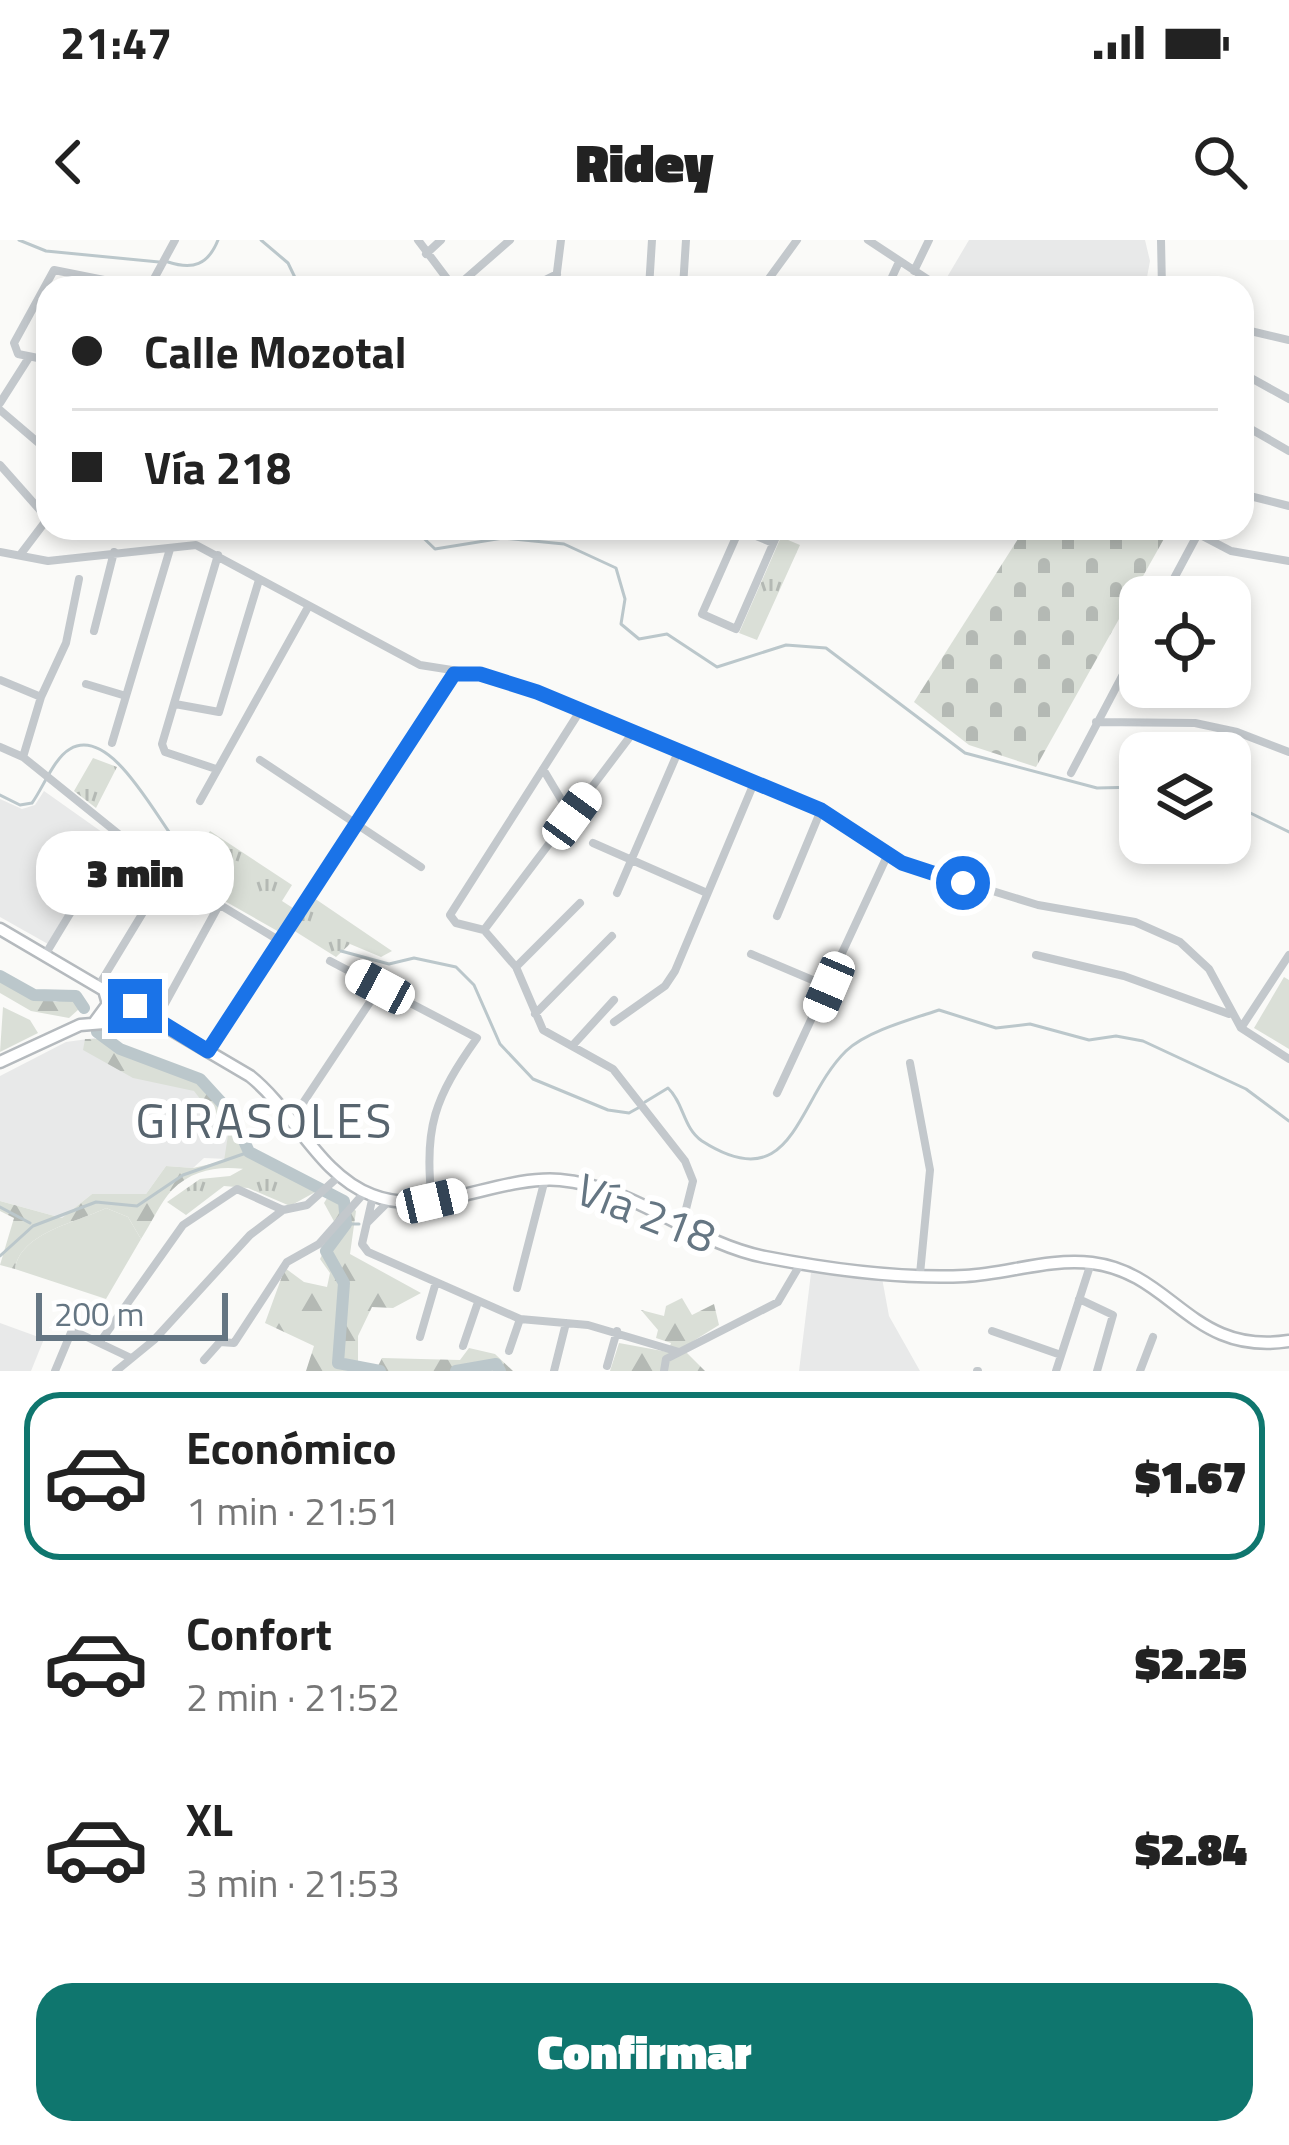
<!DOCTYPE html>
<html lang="es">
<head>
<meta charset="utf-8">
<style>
  body { margin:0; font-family:"Titillium Web",sans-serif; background:#f6f6f6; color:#222; height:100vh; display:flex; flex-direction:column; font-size:45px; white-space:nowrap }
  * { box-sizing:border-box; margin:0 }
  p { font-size:39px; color:#767676 }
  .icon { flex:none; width:66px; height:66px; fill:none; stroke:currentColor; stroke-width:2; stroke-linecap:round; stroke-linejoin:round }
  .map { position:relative; height:1131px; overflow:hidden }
  .sheet { display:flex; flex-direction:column; background:#fff; flex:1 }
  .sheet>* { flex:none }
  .guide { position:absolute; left:36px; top:36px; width:1218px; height:264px; border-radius:36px; box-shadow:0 6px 18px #0003; display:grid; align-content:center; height:264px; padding:0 36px; background:#fff }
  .controls { position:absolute; left:1119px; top:336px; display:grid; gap:24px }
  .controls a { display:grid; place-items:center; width:132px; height:132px; border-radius:24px; background:#fff; box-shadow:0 6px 18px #0003; font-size:60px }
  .scale { position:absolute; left:36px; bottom:30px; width:192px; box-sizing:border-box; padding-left:12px; border:6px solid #657683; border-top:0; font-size:33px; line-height:42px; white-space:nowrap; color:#657683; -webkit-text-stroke:9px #fff; paint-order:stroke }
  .end { position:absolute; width:54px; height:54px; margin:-27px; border:15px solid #1a73e8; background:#fff; box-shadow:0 0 0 6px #fff }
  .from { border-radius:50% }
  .bubble { position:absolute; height:84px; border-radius:36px; background:#fff; box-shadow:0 6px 18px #0003; font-size:39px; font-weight:800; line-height:84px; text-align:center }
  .car { position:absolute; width:36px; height:72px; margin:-36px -18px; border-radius:15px; box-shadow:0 0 9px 3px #0007; background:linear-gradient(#fff 24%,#345 0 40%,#fff 0 76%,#345 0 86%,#fff 0) }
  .guide b { display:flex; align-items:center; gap:42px; height:114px; font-size:45px }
  .guide b+b { border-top:3px solid #e0e0e0 }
  .guide i { width:30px; height:30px; background:#222 }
  ul { padding:21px 0 0; list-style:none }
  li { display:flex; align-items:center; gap:36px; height:168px; margin:0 24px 18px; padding:0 12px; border:6px solid transparent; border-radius:36px }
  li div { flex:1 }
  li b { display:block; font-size:45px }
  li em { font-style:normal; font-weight:800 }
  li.active { border-color:#0f766e }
  li>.icon { width:108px; height:108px; stroke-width:1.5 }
  .button { display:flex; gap:24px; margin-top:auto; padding:24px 36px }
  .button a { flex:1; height:138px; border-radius:36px; background:#0f766e; color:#fff; font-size:48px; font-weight:800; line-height:138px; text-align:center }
  .status { display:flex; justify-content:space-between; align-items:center; height:84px; padding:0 60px; background:#fff; direction:ltr }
  .status svg { height:33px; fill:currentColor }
  header { display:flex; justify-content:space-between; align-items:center; height:156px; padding:0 36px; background:#fff; font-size:54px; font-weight:800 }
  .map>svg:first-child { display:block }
  .built { fill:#e8e9e9 }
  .grass { fill:#dadfd7 }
  .forest { fill:url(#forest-firs) }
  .cemetery { fill:url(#cemetery-stones) }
  .park { fill:url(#park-tufts) }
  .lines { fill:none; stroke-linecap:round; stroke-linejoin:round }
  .stream { stroke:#bbc7cb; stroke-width:3 }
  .river { stroke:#bbc7cb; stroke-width:12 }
  .major-casing { stroke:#b5babe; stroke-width:15 }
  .minor { stroke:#c3c8cc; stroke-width:8 }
  .major { stroke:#fff; stroke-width:10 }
  .route { stroke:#1a73e8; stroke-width:15 }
  .labels { text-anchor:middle; stroke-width:12; stroke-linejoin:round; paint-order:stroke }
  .street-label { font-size:45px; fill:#657683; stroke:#fff }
  .neighbourhood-label { font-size:48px; letter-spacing:3px; fill:#57646e; stroke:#fff }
</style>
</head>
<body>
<div class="status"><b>21:47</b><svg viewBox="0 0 49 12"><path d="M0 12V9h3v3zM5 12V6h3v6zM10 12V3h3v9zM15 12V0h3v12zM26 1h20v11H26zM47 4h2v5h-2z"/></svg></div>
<header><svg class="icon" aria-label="back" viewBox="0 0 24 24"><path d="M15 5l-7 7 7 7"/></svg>Ridey<svg class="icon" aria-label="search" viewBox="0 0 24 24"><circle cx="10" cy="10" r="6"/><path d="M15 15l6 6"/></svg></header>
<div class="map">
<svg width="1289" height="1131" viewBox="0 0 1289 1131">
  <defs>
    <pattern id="forest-firs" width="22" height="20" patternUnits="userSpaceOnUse" patternTransform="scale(3)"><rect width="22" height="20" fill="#dadfd7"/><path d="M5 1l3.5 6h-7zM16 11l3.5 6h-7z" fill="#b4b9b4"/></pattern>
    <pattern id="cemetery-stones" width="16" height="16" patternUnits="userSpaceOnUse" patternTransform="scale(3)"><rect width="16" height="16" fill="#dadfd7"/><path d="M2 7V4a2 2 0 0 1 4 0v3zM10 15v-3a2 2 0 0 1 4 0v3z" fill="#b4b9b4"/></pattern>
    <pattern id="park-tufts" width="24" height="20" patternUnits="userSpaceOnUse" patternTransform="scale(3)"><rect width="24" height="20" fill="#dadfd7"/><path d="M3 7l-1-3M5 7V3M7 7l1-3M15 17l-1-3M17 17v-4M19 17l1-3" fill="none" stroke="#b4b9b4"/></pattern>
  </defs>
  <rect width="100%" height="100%" fill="#fafaf8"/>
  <path class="built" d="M969,0H1145L1150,21L1145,48H950L943,44Z
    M44,551L109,597L48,704L0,677V559L22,569L35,565Z
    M95,798L107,818L211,857L232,903L227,919L204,918L193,928L166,926L146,954H92L62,978L0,961V836L66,802Z
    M811,1033L882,1038L889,1076L920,1131H799Z
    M0,1083L44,1099L31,1131H0Z"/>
  <path class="grass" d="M1284,737L1289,740V809L1254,788Z
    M3,767L30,780L38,793L0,812Z
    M106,968L128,977L141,999L106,1059L15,1029C21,992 76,983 106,968Z"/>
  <path class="forest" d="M0,739L55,762L73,758L79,769L69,778L31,771L0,753Z
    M85,799H100L131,819L154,820L200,839L219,855L252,911L323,944L316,950C271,934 213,910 172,950C160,963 151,984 141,999L128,977L106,968C76,983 21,992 15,1029L0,1025L14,978L0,971V961L62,978L92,954H146L166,926L193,928L224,921L228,895L194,851L133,838L83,810Z
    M332,950L356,971L350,1014L421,1053L393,1068L372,1067L358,1096V1121L378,1126L382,1118L460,1120L469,1108L495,1114L513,1131H306L314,1106L265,1083L285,1028L304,1042L327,1047L330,1033L320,1019L336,985L324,963Z
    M682,1058L692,1075L714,1064L719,1085L682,1108L705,1131H610L619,1103L668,1112L671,1103L656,1098L658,1090L641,1070L664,1076L666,1066Z"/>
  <path class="cemetery" d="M1025,288H1170L1036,527L969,505L914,462Z"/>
  <path class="park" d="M781,297L800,305L757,400L739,393Z
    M93,518L117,527L96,568L74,551Z
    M210,591L292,645L282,661L296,670L281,693L184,638Z
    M314,658L392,711L381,717L350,704L336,717L293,690Z
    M257,921L319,950L290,966L248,948L224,946L186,975L167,962L200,939L230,936Z"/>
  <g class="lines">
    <path class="stream" d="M19,0L46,11L159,22
      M261,0L288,23L300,48
      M168,22C193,30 208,25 218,0
      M413,288L435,309L503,298L564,304L616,328L625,359L621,384L639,399L667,394L717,427L786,405L826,408L965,513L1097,548L1140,547
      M0,555L20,565L32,563C43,548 54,518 70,509C112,484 159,584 181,608
      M1230,563L1289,592
      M341,711L389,724L414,718L456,727L474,745L500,804L533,839L608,870L629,873L638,868
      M645,862L668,848C684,863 683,888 702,901C794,960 796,860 846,811C867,791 912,779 939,770L996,788L1030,784L1089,800L1116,796L1143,801L1246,849L1289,881
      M0,967L30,983
      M346,984H359
      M0,1016L33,986L96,962L137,966L183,935L249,912"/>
    <path class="river" d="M0,736L34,755L76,756L84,768
      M97,792L120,809L200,839L232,874L249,912L344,961L346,984L326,1011L344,1043L338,1123L380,1131
      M456,1131L496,1124L500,1131"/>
    <defs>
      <path id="major" d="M0,689L250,836C294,871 319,935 372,955C433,979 497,935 560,940C634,946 693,1003 765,1017C827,1029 901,1039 965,1036C1007,1034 1048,1018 1092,1023C1173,1033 1191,1116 1289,1101
        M94,783L108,764L104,750
        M0,822L80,785L152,779"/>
    </defs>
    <use href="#major" class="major-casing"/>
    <path class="minor" d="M418,0L454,48
      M868,0L941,48
      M1161,0L1162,48
      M426,14L441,0
      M914,31L929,0
      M683,47L686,0
      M149,48L175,0
      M455,48L510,0
      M529,48L557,34
      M555,48L561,0
      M649,48L652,0
      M762,48L797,0
      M887,48L899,22
      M1242,89L1289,100
      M48,120L18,114L14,103L54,30L144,48
      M1242,133L1289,159
      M0,163L28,119
      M0,170L48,211
      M1242,184L1289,211
      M0,225L47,278
      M1242,254L1289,266
      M740,288L702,374L736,389L780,288
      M1187,288L1231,311L1289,321
      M739,289L773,303
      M0,312L48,321L196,305L420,425L490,436L537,452L821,570L902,623L1038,665L1135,682L1180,702L1209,729L1241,788L1289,819
      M20,315L48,278
      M1164,357L1201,288
      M94,391L114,312
      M0,440L41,457
      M86,444L126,456
      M175,464L219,472L259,340
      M580,471L450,675L456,683L484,690L516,727L543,790L613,829L685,921L693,941L682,985
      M1096,482L1195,483L1237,492L1289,512
      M112,503L170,309
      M0,507L23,517L167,633L280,701
      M23,517L41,457L66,403L79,339
      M260,520L421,627
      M216,529L165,512L162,504L218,315
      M543,529L571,576
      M1071,533L1140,402
      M200,561L307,369
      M593,603L707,653
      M617,653L678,512
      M777,676L821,570
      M484,690L632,494
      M751,714L829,747
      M45,715L118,594
      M1036,715L1124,736L1229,774
      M330,721L477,798C435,857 423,888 432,961
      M516,727L580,663
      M99,745L167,633
      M535,774L612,696
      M156,780L219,665
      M614,782L665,746L675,731L754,543
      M1241,788L1289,715
      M573,805L614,760
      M209,811L454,434
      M910,823L930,930L920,1034
      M777,853L888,614
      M293,878L380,747
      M373,956L362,1004L368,1012L520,1079L588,1085L679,1112
      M368,982L389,961
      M517,1048L545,939
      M1079,1059L1113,1075L1097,1131
      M72,1090L131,1118
      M992,1091L1061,1115
      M420,1097L436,1042
      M100,1102L183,985L237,949L283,970
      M463,1106L477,1065
      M509,1111L520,1079
      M204,1120L220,1102L234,1103L287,1022L319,1004L365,952
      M607,1126L617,1091
      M55,1131L75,1083
      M116,1131L154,1100L250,995L283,970L307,965L338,937
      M554,1131L566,1083
      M664,1131L666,1119L778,1062L801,1023
      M977,1131H978
      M1056,1131L1091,1023
      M1140,1131L1153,1097"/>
    <use href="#major" class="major"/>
  </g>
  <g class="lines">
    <path class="route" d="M135,766L208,811L454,434H480L537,452L821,570L902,623L963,643"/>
  </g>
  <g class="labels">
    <g class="street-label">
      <text transform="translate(646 973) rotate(21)" y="16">Vía 218</text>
    </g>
    <g class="neighbourhood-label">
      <text x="265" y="898">GIRASOLES</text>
    </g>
  </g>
</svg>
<div class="controls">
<a><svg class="icon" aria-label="locate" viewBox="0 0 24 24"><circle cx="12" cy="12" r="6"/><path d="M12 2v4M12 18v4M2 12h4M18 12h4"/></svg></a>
<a><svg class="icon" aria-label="layers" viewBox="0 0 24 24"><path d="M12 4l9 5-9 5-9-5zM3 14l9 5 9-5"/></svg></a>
</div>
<div class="scale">200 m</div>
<i class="end from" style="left:963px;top:643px"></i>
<i class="end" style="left:135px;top:766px"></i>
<div class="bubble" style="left:36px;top:591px;width:198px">3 min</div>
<i class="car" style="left:572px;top:576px;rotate:36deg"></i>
<i class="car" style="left:380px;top:747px;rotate:298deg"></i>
<i class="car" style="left:829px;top:747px;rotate:203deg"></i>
<i class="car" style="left:432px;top:961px;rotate:77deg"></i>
<div class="guide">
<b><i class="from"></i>Calle Mozotal</b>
<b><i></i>Vía 218</b>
</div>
</div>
<section class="sheet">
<ul>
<li class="active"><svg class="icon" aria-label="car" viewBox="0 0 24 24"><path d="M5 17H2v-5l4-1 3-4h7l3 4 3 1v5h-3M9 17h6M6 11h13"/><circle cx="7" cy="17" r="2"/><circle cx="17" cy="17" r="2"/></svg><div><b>Económico</b><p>1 min · 21:51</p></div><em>$1.67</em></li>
<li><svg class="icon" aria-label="car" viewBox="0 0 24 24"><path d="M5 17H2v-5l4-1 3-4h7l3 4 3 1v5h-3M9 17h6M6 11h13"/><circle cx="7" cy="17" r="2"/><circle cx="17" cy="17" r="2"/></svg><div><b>Confort</b><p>2 min · 21:52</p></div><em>$2.25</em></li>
<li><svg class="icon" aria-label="car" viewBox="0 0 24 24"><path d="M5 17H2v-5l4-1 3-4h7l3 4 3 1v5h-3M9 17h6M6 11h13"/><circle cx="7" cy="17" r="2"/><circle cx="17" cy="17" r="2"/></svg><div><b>XL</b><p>3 min · 21:53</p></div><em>$2.84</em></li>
</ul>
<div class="button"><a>Confirmar</a></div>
</section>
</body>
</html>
